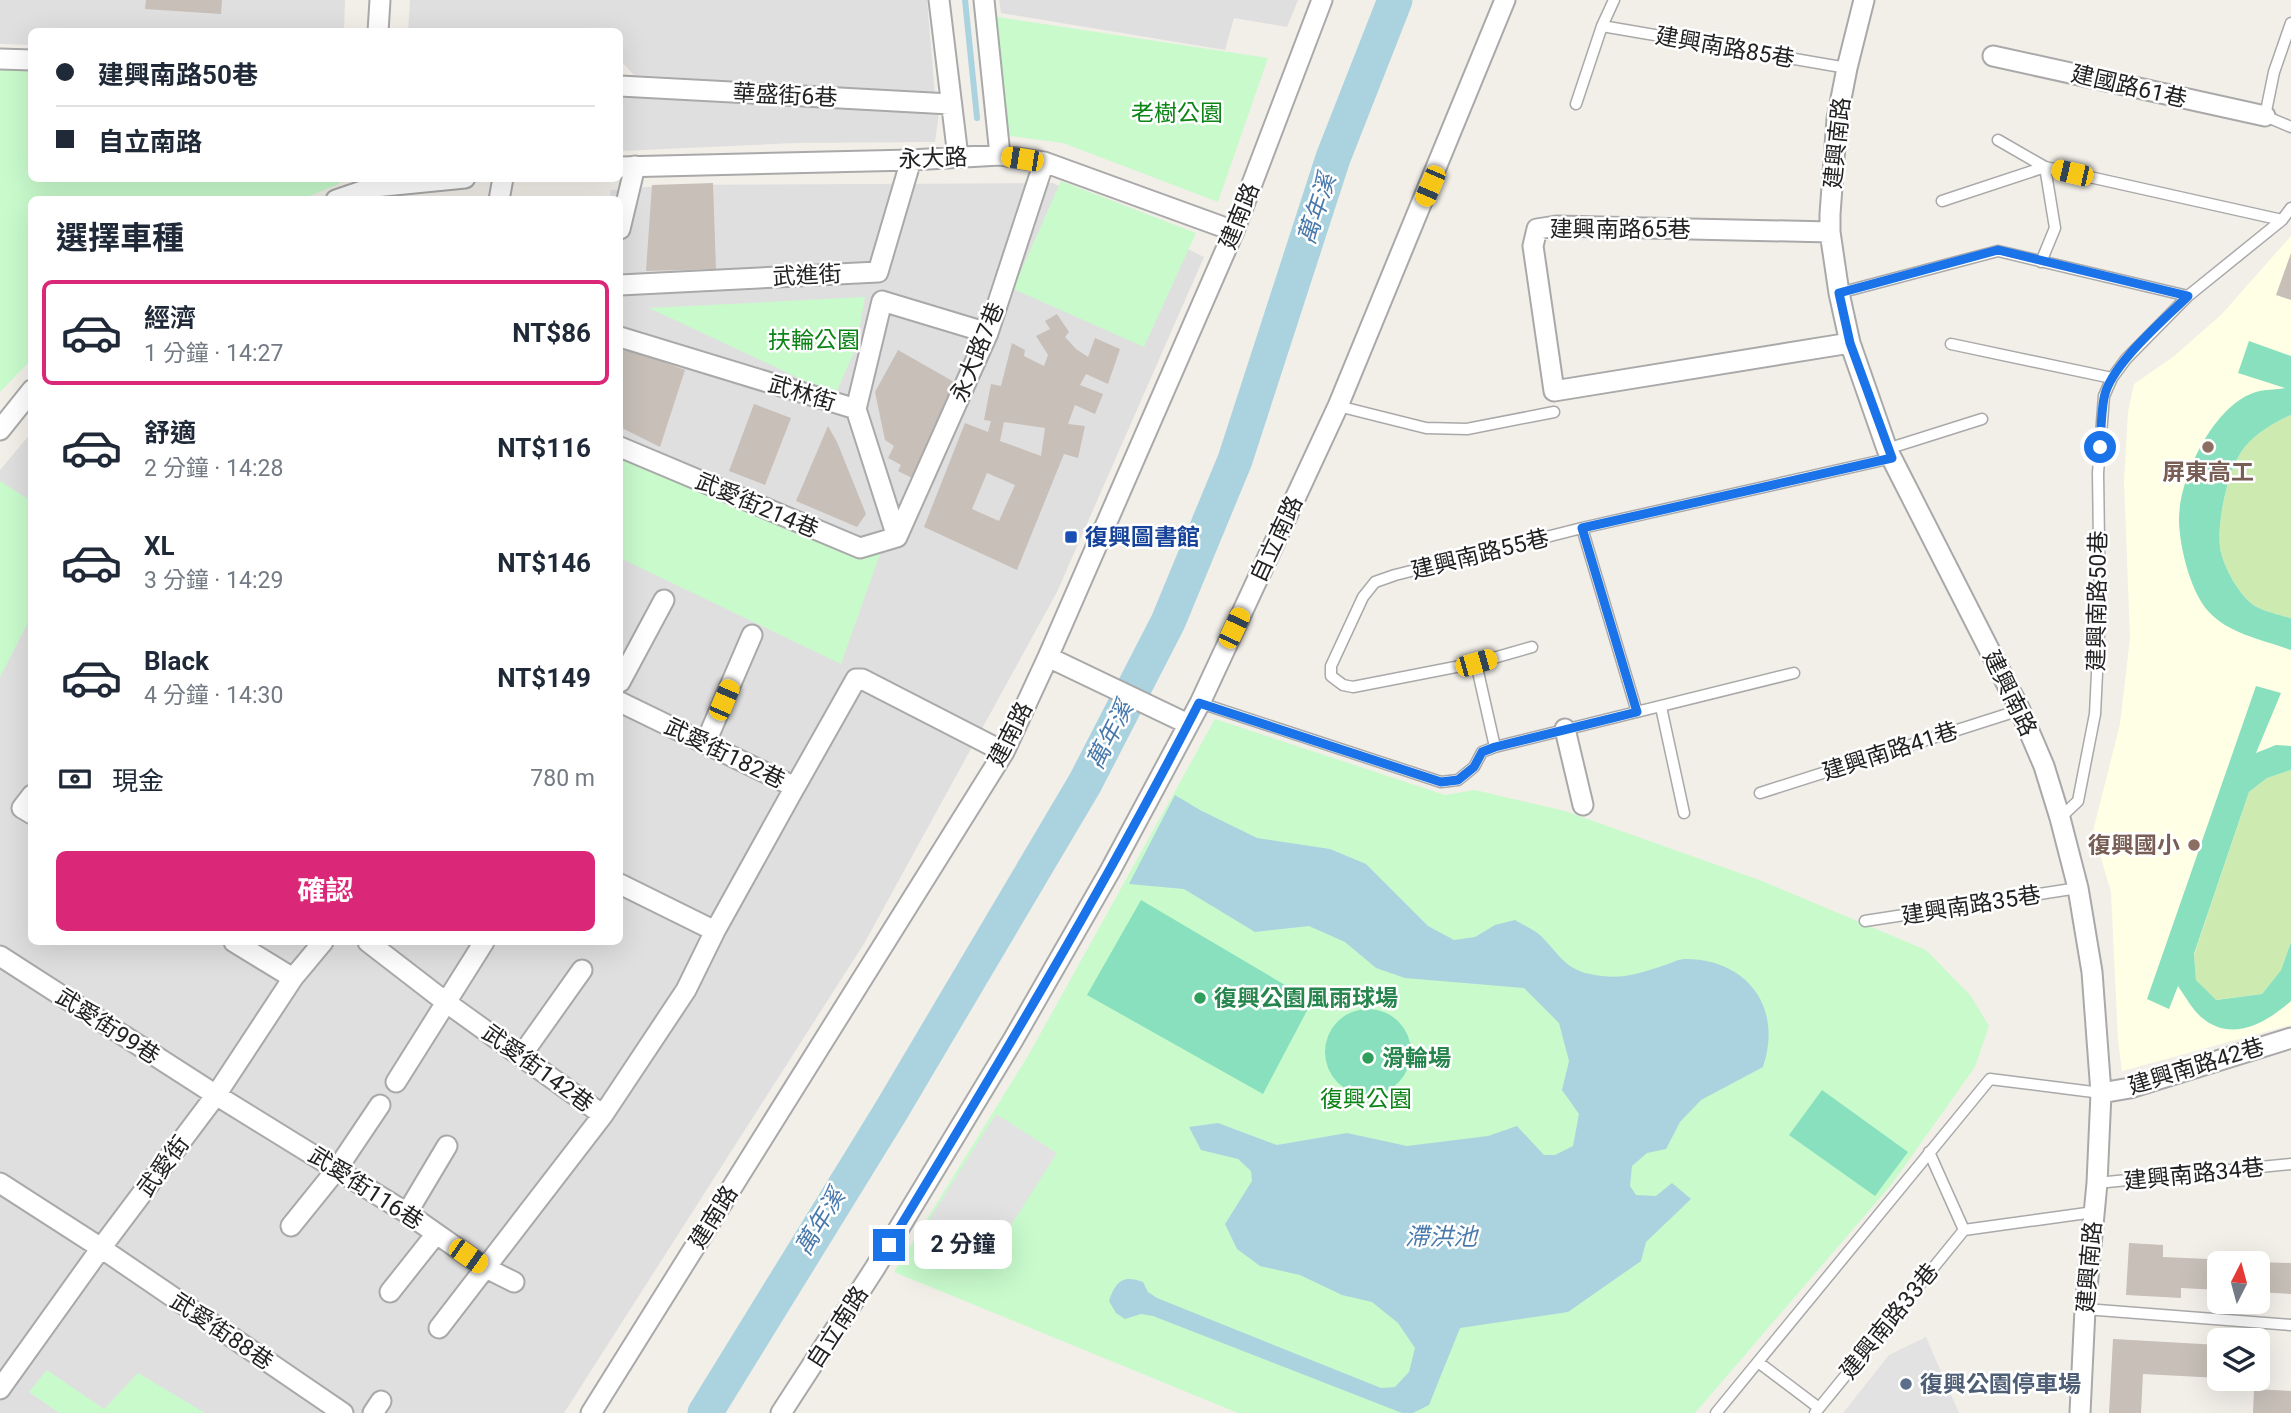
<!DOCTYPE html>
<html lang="zh-TW">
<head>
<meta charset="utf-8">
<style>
  body { margin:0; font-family:Roboto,"Noto Sans TC",sans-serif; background:#f6f6f7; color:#1f2937; height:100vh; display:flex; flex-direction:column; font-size:26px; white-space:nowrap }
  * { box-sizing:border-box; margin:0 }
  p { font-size:23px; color:#747a83 }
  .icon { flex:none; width:38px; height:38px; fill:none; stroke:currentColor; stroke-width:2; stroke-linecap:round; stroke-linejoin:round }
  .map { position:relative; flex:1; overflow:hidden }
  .panel { position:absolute; left:28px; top:196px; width:595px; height:749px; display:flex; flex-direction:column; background:#fff; border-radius:10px; box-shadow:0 7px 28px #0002 }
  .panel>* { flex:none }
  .guide { position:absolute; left:28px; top:28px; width:595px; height:154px; border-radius:10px; box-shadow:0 7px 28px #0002; display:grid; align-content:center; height:154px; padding:0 28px; background:#fff }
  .needle { width:46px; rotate:6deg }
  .fabs { position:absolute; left:2207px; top:1251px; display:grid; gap:14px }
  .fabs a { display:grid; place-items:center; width:63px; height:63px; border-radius:10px; background:#fff; box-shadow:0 7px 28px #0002; font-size:35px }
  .end { position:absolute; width:32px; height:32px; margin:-16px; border:9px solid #1a73e8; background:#fff; box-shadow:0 0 0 4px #fff }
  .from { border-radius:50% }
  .bubble { position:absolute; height:49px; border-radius:10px; background:#fff; box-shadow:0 7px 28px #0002; font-size:23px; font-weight:700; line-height:49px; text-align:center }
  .car { position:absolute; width:21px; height:42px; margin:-21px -10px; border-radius:9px; box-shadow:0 0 5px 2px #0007; background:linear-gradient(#f5c518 24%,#345 0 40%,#f5c518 0 76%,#345 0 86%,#f5c518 0) }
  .guide b { display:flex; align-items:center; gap:24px; height:66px; font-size:26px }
  .guide b+b { border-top:2px solid #e0e1e3 }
  .guide i { width:18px; height:18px; background:#1f2937 }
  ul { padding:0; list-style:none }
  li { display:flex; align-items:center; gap:21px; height:105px; margin:0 14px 10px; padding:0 14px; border:4px solid transparent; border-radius:10px }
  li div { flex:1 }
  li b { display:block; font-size:26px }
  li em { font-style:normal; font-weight:700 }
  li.on { border-color:#db2777 }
  li>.icon { width:63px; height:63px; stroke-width:1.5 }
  h2 { padding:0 28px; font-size:32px; line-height:84px }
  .pay { display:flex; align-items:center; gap:18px; height:77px; padding:0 28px; font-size:26px }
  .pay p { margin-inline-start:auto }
  .button { display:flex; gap:14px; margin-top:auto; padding:14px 28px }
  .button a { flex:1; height:80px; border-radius:10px; background:#db2777; color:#fff; font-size:28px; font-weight:700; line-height:80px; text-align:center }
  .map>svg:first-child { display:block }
  .residential { fill:#e0dfdf }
  .education { fill:#ffffe5 }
  .grass { fill:#cdebb0 }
  .park { fill:#c8facc }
  .pitch { fill:#88e0be }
  .parking { fill:#e2e2e2 }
  .water { fill:#aad3df }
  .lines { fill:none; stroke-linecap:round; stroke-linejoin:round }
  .stream { stroke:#aad3df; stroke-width:6 }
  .river { stroke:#aad3df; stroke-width:35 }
  .building { fill:#c7bfb8; fill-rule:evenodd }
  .service-casing { stroke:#a9a9a9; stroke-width:13 }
  .minor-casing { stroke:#a9a9a9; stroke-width:23 }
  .service { stroke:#fff; stroke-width:10 }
  .minor { stroke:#fff; stroke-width:19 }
  .route { stroke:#1a73e8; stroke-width:9 }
  .education-dot { fill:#8d6e63; stroke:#fff; stroke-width:2.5 }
  .transit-dot { fill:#1a4fb4; stroke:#fff; stroke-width:2.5 }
  .leisure-dot { fill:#2e9e5b; stroke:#fff; stroke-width:2.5 }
  .service-dot { fill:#5c6f8a; stroke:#fff; stroke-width:2.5 }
  .labels { text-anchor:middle; stroke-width:5; stroke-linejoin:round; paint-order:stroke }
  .street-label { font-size:23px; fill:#222; stroke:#fff }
  .park-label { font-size:23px; fill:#0c8416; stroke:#fff }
  .education-label { font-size:23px; font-weight:bold; fill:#785e54; stroke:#fff }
  .transit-label { font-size:23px; font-weight:bold; fill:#164399; stroke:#fff; text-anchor:start }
  .leisure-label { font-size:23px; font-weight:bold; fill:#27864d; stroke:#fff; text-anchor:start }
  .service-label { font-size:23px; font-weight:bold; fill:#4e5e75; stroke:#fff; text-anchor:start }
  .water-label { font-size:24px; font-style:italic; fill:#4a7aab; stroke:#fff }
</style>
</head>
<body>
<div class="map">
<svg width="2291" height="1413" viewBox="0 0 2291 1413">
  <rect width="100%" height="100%" fill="#f2efe9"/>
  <path class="residential" d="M0,0H345L344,31L32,32L31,45L0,44Z
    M410,0H927L935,94L634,75L620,60V32H408Z
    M999,0H1298L1287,27L1234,18L1225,50L1001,13Z
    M620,97L939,113L935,142L794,143L620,151Z
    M1053,183L1204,257L1057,592L865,942L564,1413H0V470L31,433L32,942H620V200L609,199L611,190L672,185Z"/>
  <path class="education" d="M2291,236V1025L2122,1071L2118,1040L2111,892L2093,831L2120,724L2130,638L2124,481L2128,412L2134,384L2173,357L2221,315Z"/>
  <path class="grass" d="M2291,415V618C2280,615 2266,612 2255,606C2240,597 2222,565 2220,547C2217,523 2227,475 2240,454C2250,437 2273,423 2291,415Z
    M2291,770V942L2281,970L2262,994L2215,1000L2196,980L2194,955L2249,792L2267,778Z"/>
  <path class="park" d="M991,16L1268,58L1218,202L1063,143L995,134Z
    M0,66L31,67L32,178L340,179L339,184L302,199L32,200L31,360L0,392Z
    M1061,181L1196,233L1144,347L1013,289Z
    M865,297L856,348L835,395L649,308Z
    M620,445L881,551L841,664L620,558Z
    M0,481L31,501V617L0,677Z
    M1215,719L1445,795L1475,790L1565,811L1762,881L1926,950L1971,996L1989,1026L1975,1067L1891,1185L1695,1413H1238L894,1272L1028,1056Z
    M47,1370L104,1409L138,1373L205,1413H59L29,1392Z"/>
  <path class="pitch" d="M2249,341L2291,356V415C2273,423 2250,437 2240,454C2227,475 2217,523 2220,547C2222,565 2240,597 2255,606C2266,612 2280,615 2291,618V650C2264,640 2229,634 2209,612C2191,593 2180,549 2179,522C2178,480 2212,408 2253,393C2263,389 2275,390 2285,388L2238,373Z
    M2256,686L2281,693L2256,753L2276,745L2291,746V770L2267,778L2249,792L2194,954L2196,980L2216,1000L2262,994L2281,970L2291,942V1001C2265,1024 2231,1043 2201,1017C2192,1009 2185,996 2178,986L2169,1009L2147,999Z
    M1141,900L1312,1001L1263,1094L1087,995Z
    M1325 1052a43 43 0 1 1 86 0a43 43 0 1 1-86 0Z
    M1822,1090L1908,1152L1875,1196L1789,1135Z"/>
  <path class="parking" d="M996,1114L1057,1153L988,1261L927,1223Z
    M1926,1337L1959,1413H1843L1889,1355Z"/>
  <path class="water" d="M1175,795L1200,810L1257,838L1330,849L1366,864L1428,926L1454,940L1475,937L1495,925L1515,920C1523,925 1535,930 1542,937C1564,960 1567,972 1602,976C1625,979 1644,972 1665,965C1671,963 1679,959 1685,959C1748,959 1783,1008 1763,1067L1701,1100L1680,1122L1666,1149L1647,1153L1632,1166L1630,1186L1636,1195L1656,1196L1672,1183L1691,1199L1646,1242L1641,1261L1568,1312L1460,1328L1429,1405L1413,1413H1402L1153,1316L1141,1314L1125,1319L1116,1313L1109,1301C1115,1282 1123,1274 1143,1282L1148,1292L1157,1298L1381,1388L1395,1387L1409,1372L1415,1348L1398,1323L1372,1302L1342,1295L1300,1275L1260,1266L1237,1249L1225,1224L1252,1181L1251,1171L1238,1159L1201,1150L1189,1127L1218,1123L1277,1145L1347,1133L1407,1146L1488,1136L1517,1126L1544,1155H1555L1573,1146L1579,1114L1562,1090L1569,1061L1559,1023L1524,988L1405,978L1376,968L1345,942L1309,926L1255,932L1184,889L1129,884Z"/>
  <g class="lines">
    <path class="stream" d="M965,0L977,118"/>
    <path class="river" d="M705,1413L891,1111L1085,783L1168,622L1235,460L1333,158L1395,0"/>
  </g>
  <path class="building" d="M146,0H222L221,14L145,9Z
    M713,183L716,269L646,271L652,185Z
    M2291,253V300L2276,295Z
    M1057,314L1069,332L1065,337L1076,349L1088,357L1095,338L1120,349L1108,384L1086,374L1080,385L1103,394L1095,414L1075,405L1068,424L1085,426L1078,458L1064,454L1017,570L924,527L965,423L988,432L991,421L984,420L991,384L1001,386L1012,343L1025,350L1024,356L1044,366L1048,355L1036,336L1050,329L1045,321ZM1004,422L1045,428L1041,456L1000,441ZM987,473L1015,485L999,521L972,509Z
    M627,348L685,370L660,447L620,427V352Z
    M898,350L956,383L912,478L898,471L901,465L888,458L894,446L885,440L875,392Z
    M754,404L791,418L765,485L729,471Z
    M828,426L837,442L866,514L857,527L796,501Z
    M2129,1243L2163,1245V1257L2253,1261V1264H2219V1290L2181,1288V1298L2126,1295Z
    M2258,1262L2291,1263V1294L2258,1292Z
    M2113,1339L2219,1345V1378L2143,1374L2141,1413H2109Z
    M2254,1389L2291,1391V1413H2253Z"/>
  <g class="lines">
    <defs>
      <path id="service" d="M2291,23L2274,72L2265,116L2291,127
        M1602,26L1847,68
        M1576,104L1602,26L1614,0
        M1998,140L2045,167L2282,220
        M1942,201L2045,167L2055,228L2041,262
        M1839,293L1998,251L2188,296
        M1951,344L2112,378
        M1338,406L1426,428L1467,429L1554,412
        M1887,449L1982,419
        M1582,528L1637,712
        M1532,647L1476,663L1353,687L1343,685L1331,676V666L1363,597L1375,582L1395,575L1582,528L1892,458
        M1476,663L1495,747
        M1200,703L1441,782L1458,780L1474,767L1482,752L1495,747L1794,673
        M1661,707L1684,813
        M1760,793L2020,710
        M2060,818L2078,801L2095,714L2100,612L2098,473L2104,396L2112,378L2126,359L2188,296L2282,220L2291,208
        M1865,921L2078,888
        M1929,1152L1964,1230L2094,1212
        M2097,1183L2291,1164
        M2085,1309L2291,1325
        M1758,1362L1819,1408
        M1716,1413L1990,1079L2101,1093
        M1815,1413L1964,1230"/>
      <path id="minor" d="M939,0L958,157
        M984,0L1000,155
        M1864,0L1847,68L1837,119L1830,214V232L1839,293L1850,343L1887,449L2020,710L2044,766L2060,818L2078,888L2092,972L2101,1093L2097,1183L2085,1309L2080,1413
        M378,32L380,0
        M1993,56L2265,116
        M0,59L32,60
        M620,86L950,104
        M620,167L911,160L1000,155L1044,162L1234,231
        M336,200L374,187L465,178
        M499,200L503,178
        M620,229L635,166
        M1830,232L1556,226L1537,229L1533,246L1554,391L1850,343
        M620,285L878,272L911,160
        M620,337L856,409L897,537
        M856,409L882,301L988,333
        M0,430L32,390
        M620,447L860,548L897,537
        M897,537L988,333L1044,162
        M1048,657L1188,724
        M620,682L664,600
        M1565,729L1583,805
        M705,744L752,635
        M795,787L856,679H862L1004,752
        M32,795L22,808L32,814
        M620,884L715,931
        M234,942L293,978
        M368,942L447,1003L603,1115L686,990L715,931L795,787L620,702
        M0,956L216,1095L407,1213L484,1267L514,1282
        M521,1056L582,970
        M396,1082L484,942
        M2101,1093L2130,1088L2291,1038
        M0,1183L101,1248L343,1413
        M407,1213L447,1146
        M291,1226L337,1169L380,1105
        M390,1292L436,1234
        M439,1328L603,1115
        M0,1389L101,1248L216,1095L293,978L323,942
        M373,1413L381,1401
        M591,1413L1004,752L1048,657L1234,231L1322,0
        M781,1413L875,1268L1013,1040L1110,871L1200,703L1338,406L1505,0"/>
    </defs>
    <use href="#service" class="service-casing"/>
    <use href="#minor" class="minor-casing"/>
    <use href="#service" class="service"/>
    <use href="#minor" class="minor"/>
  </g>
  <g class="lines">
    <path class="route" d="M889,1245C997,1067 1104,888 1199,703L1441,782L1458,780L1474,767L1482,752L1495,747L1637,712L1582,528L1892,458L1850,343L1839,293L1998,250L2188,296C2164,320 2110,365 2104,398C2101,414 2101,431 2100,447"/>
  </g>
  <g class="education-dot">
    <circle cx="2208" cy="447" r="7"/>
    <circle cx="2194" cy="845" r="7"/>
  </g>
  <rect class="transit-dot" x="1064" y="530" width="14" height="14" rx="3.5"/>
  <g class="leisure-dot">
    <circle cx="1200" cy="998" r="7"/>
    <circle cx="1368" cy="1058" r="7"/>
  </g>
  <circle class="service-dot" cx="1906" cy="1384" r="7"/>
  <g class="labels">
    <g class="street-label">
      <text transform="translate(1725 47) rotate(10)" y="8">建興南路85巷</text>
      <text transform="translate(2129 86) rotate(13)" y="8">建國路61巷</text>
      <text transform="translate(785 95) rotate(3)" y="8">華盛街6巷</text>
      <text transform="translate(1837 143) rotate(-84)" y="8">建興南路</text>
      <text transform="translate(933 158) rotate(-2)" y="8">永大路</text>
      <text transform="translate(1239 216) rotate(-68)" y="8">建南路</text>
      <text x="1620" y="237">建興南路65巷</text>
      <text transform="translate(807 275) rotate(-3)" y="8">武進街</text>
      <text transform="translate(977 352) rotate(-68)" y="8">永大路7巷</text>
      <text transform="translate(802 393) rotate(17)" y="8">武林街</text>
      <text transform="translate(757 505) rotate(23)" y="8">武愛街214巷</text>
      <text transform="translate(1276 539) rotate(-65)" y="8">自立南路</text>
      <text transform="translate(1480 554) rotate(-14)" y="8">建興南路55巷</text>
      <text transform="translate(2097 601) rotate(-89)" y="8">建興南路50巷</text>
      <text transform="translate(2010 693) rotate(64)" y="8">建興南路</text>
      <text transform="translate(1010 734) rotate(-63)" y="8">建南路</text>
      <text transform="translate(1890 751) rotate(-18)" y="8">建興南路41巷</text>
      <text transform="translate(725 753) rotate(26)" y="8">武愛街182巷</text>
      <text transform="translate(1971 905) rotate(-9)" y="8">建興南路35巷</text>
      <text transform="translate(108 1026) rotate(33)" y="8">武愛街99巷</text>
      <text transform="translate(2196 1066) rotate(-17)" y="8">建興南路42巷</text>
      <text transform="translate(538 1068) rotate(36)" y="8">武愛街142巷</text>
      <text transform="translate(163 1166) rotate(-53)" y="8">武愛街</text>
      <text transform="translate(2194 1174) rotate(-6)" y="8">建興南路34巷</text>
      <text transform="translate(366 1188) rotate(33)" y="8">武愛街116巷</text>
      <text transform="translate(713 1217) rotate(-58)" y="8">建南路</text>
      <text transform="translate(2089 1267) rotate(-85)" y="8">建興南路</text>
      <text transform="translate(1889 1321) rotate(-51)" y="8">建興南路33巷</text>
      <text transform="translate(837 1327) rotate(-57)" y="8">自立南路</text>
      <text transform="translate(222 1331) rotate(34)" y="8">武愛街88巷</text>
    </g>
    <g class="park-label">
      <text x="1177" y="121">老樹公園</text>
      <text x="814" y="348">扶輪公園</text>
      <text x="1366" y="1107">復興公園</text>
    </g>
    <g class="education-label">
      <text x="2208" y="480">屏東高工</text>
      <text x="2180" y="853" text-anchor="end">復興國小</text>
    </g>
    <g class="transit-label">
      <text x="1085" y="545">復興圖書館</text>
    </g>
    <g class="leisure-label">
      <text x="1214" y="1006">復興公園風雨球場</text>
      <text x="1382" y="1066">滑輪場</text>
    </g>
    <g class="service-label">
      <text x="1920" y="1392">復興公園停車場</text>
    </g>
    <g class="water-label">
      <text transform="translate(1317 209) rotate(-72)" y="8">萬年溪</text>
      <text transform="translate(1110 735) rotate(-63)" y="8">萬年溪</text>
      <text transform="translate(820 1222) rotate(-59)" y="8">萬年溪</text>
      <text x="1441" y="1245">滯洪池</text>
    </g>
  </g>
</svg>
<div class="fabs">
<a><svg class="needle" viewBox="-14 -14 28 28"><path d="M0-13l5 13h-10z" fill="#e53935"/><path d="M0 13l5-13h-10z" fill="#747a83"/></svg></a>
<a><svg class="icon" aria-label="layers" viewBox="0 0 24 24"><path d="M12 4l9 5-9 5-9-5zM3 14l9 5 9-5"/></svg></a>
</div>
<i class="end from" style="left:2100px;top:447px"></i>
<i class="end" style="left:889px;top:1245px"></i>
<div class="bubble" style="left:914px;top:1220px;width:98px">2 分鐘</div>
<i class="car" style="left:1022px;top:159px;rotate:279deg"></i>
<i class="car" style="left:2072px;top:173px;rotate:283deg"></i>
<i class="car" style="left:1430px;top:186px;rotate:203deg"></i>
<i class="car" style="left:1234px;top:628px;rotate:25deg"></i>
<i class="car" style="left:1476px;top:663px;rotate:74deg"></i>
<i class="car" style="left:724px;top:700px;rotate:23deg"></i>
<i class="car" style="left:468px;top:1256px;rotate:125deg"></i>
<div class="guide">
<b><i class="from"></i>建興南路50巷</b>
<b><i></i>自立南路</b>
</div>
<section class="panel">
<h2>選擇車種</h2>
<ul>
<li class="on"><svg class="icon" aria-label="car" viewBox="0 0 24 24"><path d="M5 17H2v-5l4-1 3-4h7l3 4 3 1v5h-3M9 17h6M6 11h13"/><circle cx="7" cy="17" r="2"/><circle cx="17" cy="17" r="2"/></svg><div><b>經濟</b><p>1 分鐘 · 14:27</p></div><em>NT$86</em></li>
<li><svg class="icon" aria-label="car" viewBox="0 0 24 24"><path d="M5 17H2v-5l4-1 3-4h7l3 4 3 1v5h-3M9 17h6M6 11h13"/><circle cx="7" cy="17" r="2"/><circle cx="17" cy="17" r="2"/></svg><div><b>舒適</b><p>2 分鐘 · 14:28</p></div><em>NT$116</em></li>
<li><svg class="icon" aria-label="car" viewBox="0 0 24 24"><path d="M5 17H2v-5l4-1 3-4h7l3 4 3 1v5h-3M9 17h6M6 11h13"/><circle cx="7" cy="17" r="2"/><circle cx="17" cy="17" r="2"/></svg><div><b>XL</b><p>3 分鐘 · 14:29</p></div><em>NT$146</em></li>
<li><svg class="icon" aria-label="car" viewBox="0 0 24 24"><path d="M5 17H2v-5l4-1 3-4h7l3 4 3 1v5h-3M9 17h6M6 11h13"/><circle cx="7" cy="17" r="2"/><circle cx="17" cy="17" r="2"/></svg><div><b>Black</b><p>4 分鐘 · 14:30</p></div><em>NT$149</em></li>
</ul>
<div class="pay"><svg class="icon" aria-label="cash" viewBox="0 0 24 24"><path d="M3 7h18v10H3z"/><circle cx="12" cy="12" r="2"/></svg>現金<p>780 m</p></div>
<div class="button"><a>確認</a></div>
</section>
</div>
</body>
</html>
